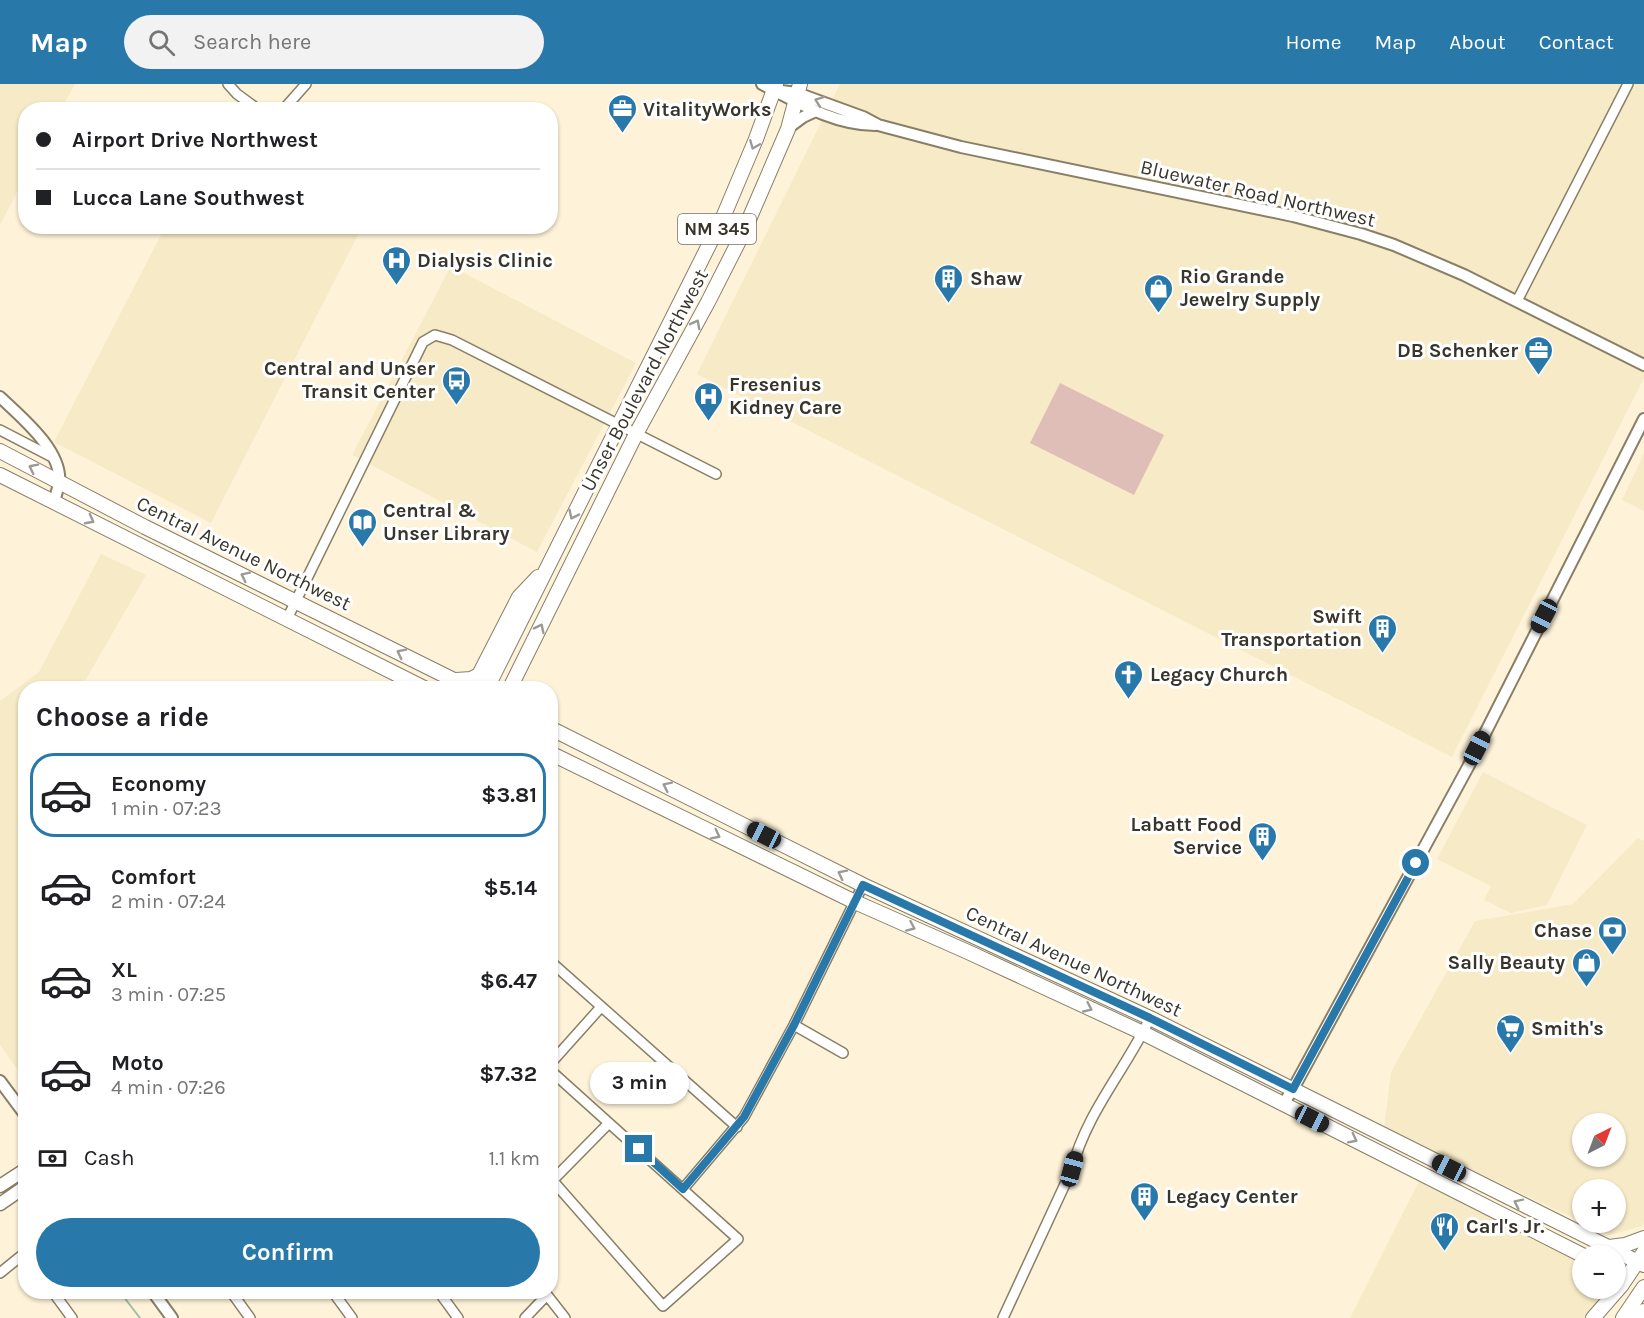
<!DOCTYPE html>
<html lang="en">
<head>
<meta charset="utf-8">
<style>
  body { margin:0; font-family:Karla,sans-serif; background:#f2f2f2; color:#202124; height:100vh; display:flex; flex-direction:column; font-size:22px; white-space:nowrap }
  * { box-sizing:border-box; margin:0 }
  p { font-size:20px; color:#757577 }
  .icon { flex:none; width:33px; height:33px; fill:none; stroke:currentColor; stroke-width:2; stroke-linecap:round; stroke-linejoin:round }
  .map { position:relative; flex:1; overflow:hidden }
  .panel { position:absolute; left:18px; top:597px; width:540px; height:618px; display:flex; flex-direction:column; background:#fff; border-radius:24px; box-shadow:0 2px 4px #0004 }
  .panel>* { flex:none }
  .hud { position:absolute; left:18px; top:18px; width:540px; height:132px; border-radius:24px; box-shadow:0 2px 4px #0004; display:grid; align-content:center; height:132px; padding:0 18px; background:#fff }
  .needle { width:39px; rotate:42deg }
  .buttons { position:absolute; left:1572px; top:1029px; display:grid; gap:12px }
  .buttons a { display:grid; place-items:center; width:54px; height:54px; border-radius:50%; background:#fff; box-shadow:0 2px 4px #0004; font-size:30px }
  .end { position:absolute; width:27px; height:27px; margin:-14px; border:8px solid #2878a9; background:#fff; box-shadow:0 0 0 3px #fff }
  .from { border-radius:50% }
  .bubble { position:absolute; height:42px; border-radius:21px; background:#fff; box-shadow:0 2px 4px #0004; font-size:20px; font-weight:700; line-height:42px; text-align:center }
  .car { position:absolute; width:18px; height:36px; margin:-18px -9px; border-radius:8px; box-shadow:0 0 4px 2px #0007; background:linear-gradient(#222 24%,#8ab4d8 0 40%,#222 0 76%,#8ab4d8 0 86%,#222 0) }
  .hud b { display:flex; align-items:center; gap:21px; height:57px; font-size:22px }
  .hud b+b { border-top:2px solid #e0e0e0 }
  .hud i { width:15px; height:15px; background:#202124 }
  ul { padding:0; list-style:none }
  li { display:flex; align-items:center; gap:18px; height:84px; margin:0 12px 9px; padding:0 6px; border:3px solid transparent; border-radius:24px }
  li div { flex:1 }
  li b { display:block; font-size:22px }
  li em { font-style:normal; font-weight:700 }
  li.current { border-color:#2878a9 }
  li>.icon { width:54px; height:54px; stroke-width:1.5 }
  h2 { padding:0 18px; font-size:27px; line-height:72px }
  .pay { display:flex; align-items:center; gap:15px; height:66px; padding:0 18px; font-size:22px }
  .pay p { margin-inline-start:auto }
  .action { display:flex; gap:12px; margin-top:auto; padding:12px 18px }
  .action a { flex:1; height:69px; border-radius:36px; background:#2878a9; color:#fff; font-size:24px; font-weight:700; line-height:69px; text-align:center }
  header { display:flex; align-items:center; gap:36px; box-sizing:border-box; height:84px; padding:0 30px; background:#2878a9; color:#fff }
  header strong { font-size:28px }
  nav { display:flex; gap:33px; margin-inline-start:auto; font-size:21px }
  .search { width:420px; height:54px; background:#f2f2f2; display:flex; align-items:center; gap:15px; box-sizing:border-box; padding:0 21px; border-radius:33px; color:#757577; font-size:22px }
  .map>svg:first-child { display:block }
  .built { fill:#f7eac7; fill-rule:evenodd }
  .green { fill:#e0beb8 }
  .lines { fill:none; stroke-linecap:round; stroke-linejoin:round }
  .stream { stroke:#a1bea6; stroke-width:2 }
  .minor-casing { stroke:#897f67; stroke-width:12 }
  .tertiary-casing { stroke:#897f67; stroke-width:14 }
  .secondary-casing { stroke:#897f67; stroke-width:15 }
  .primary-casing { stroke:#897f67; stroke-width:16 }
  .minor { stroke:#fff; stroke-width:9 }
  .tertiary { stroke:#fff; stroke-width:10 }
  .secondary { stroke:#fff; stroke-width:12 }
  .primary { stroke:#fff; stroke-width:14 }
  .oneway { stroke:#9c9a95 }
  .route { stroke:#2878a9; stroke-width:8 }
  .labels { text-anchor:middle; stroke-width:6; stroke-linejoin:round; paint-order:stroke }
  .shield { fill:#fff; stroke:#74726b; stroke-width:1.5 }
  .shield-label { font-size:18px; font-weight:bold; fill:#39352b }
  .poi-label { font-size:20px; font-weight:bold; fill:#39352b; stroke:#fff; text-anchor:start }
  .street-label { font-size:20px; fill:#39352b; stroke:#fff }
</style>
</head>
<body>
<header>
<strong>Map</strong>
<div class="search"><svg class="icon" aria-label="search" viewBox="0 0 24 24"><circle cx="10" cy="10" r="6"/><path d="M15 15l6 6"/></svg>Search here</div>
<nav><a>Home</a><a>Map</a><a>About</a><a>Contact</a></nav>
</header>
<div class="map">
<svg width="1644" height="1234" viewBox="0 0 1644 1234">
  <rect width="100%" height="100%" fill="#fef3d8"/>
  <path class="built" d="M0,0H75L61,25L26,26L25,93L0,141Z
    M840,0H1644V294L1452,673L697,290Z
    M165,143H362L211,439L54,358Z
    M451,182L636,279L537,468L352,371Z
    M1644,369V427L1622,416Z
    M101,470L146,491L81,604H26L25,996L0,961V617L39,588Z
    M1483,688L1587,741L1547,821L1511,829L1484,816L1491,802L1437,775Z
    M1638,754L1644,757V1139L1642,1142L1609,1151L1384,1044L1391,988L1475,837L1573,820ZM1582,1040H1616V1072H1582ZM1582,1106H1616V1138H1582Z
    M1421,1093L1582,1177V1204L1613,1205L1586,1234H1350Z"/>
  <path class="green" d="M1060,299L1164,351L1134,411L1030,359Z"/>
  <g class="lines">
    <path class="stream" d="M120,1208L140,1234"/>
    <defs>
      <path id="minor" d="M228,0L237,10L259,26
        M283,26L306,0
        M1517,217L1628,0
        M0,346L54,374
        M287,535L423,258L435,251L452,256L716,390
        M550,877L737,1043
        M794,941L843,969
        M550,980L601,923
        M550,986L738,1155L663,1222L553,1097
        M550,1099L609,1039
        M683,1105L744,1033L794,941L863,801
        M0,1189L26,1168
        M53,1208L72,1234
        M235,1208L232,1209L250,1234
        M333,1208L352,1234
        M439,1208L458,1234
        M525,1234L547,1211L565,1234
        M1003,1234L1072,1085C1086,1029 1126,985 1150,934"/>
      <path id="tertiary" d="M762,0C797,18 834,41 875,41
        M774,6L797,9L863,33L878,41L961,63L1293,132L1361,150L1394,161L1464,191L1644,281
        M788,44L803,33L816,27
        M0,313C21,333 63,367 59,399C58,405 56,411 54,417
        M0,997L26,1032
        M1283,1020L1293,1005L1468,683L1644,335
        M153,1208L172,1234"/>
      <path id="secondary" d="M0,1102L26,1085
        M0,1120L26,1102"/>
      <path id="primary" d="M0,367L145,443L470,604
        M0,391L424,604
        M456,596L471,595L479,591L519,513L538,493
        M487,604L724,131L756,55L776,0
        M510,604L636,350L708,218L744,147L788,45L800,0
        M550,644L863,801L1150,934L1644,1181
        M550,669L855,818L968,868L1143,949L1584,1172
        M1609,1163L1625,1161L1644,1154
        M1593,1234L1621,1202L1644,1168
        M1623,1234L1644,1203
        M1637,1234L1644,1227"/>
    </defs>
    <use href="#minor" class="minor-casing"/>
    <use href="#tertiary" class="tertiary-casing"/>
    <use href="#secondary" class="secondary-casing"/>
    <use href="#primary" class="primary-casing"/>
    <use href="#minor" class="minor"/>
    <use href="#tertiary" class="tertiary"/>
    <use href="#secondary" class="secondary"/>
    <use href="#primary" class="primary"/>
  </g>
  <defs><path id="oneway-chevron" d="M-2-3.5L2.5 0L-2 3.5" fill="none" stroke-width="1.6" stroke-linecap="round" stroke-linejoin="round" transform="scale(1.5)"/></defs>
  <g class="oneway">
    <use href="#oneway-chevron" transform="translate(819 17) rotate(-160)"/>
    <use href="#oneway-chevron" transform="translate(754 61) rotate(112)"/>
    <use href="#oneway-chevron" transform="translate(696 240) rotate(-62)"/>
    <use href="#oneway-chevron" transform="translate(33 384) rotate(-153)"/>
    <use href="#oneway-chevron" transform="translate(573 431) rotate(116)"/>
    <use href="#oneway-chevron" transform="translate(90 436) rotate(28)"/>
    <use href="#oneway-chevron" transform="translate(245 492) rotate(-154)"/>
    <use href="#oneway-chevron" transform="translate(540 544) rotate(-64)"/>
    <use href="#oneway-chevron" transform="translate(401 569) rotate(-153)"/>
    <use href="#oneway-chevron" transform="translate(667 702) rotate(-154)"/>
    <use href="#oneway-chevron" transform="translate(716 751) rotate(27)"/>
    <use href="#oneway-chevron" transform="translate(842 790) rotate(-153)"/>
    <use href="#oneway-chevron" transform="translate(911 843) rotate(24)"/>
    <use href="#oneway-chevron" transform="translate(1088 924) rotate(25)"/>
    <use href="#oneway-chevron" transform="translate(1353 1055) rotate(27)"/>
    <use href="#oneway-chevron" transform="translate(1518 1119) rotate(-154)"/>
  </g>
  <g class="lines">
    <path class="route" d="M639,1065L683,1105L744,1033L794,941L863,801L1150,934L1293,1005L1416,779"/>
  </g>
  <defs>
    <symbol id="office-pin" viewBox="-11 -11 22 30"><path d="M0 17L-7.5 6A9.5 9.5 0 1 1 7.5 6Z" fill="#2878a9" stroke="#fff"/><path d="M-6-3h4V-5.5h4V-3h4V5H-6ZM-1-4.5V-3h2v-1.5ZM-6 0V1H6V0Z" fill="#fff"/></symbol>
    <symbol id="hospital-pin" viewBox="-11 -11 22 30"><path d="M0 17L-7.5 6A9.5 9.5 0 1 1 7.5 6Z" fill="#2878a9" stroke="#fff"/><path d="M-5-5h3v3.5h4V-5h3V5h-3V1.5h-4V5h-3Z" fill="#fff"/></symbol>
    <symbol id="building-pin" viewBox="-11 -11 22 30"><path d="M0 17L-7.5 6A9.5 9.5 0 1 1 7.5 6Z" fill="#2878a9" stroke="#fff"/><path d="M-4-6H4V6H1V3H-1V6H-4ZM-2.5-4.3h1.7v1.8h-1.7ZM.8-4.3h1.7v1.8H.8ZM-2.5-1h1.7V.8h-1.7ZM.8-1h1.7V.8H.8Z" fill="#fff"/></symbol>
    <symbol id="shop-pin" viewBox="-11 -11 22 30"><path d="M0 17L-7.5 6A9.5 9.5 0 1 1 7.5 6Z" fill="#2878a9" stroke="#fff"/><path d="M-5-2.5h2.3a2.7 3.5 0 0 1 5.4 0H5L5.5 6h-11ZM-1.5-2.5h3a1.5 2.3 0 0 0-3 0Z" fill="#fff"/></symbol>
    <symbol id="bus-pin" viewBox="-11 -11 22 30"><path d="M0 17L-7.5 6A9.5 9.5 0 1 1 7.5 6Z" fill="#2878a9" stroke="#fff"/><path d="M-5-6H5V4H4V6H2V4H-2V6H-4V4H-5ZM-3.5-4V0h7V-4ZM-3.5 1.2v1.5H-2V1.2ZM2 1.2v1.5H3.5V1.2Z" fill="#fff"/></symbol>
    <symbol id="library-pin" viewBox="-11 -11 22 30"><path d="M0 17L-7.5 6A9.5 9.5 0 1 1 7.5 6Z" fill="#2878a9" stroke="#fff"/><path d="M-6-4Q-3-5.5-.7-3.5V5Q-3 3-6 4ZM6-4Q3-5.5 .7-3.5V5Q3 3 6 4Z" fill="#fff"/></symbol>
    <symbol id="church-pin" viewBox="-11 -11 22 30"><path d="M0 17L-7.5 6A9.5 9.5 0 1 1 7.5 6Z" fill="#2878a9" stroke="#fff"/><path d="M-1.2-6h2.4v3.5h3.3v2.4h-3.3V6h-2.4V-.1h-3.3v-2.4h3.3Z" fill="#fff"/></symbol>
    <symbol id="bank-pin" viewBox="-11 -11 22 30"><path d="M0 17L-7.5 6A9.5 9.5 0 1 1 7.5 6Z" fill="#2878a9" stroke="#fff"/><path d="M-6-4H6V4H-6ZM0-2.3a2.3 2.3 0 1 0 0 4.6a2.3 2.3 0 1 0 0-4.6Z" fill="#fff"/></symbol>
    <symbol id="supermarket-pin" viewBox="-11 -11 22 30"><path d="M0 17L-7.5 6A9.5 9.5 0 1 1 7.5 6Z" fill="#2878a9" stroke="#fff"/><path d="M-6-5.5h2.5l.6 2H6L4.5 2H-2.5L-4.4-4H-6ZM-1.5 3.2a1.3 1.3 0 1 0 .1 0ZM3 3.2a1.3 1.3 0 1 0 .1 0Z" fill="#fff"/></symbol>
    <symbol id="restaurant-pin" viewBox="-11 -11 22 30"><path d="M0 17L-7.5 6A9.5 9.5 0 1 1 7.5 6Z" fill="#2878a9" stroke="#fff"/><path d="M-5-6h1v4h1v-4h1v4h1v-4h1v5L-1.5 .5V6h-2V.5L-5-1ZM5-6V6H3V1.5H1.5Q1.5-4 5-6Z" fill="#fff"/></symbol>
  </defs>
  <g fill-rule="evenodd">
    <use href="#office-pin" x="606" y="8" width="33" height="45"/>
    <use href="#hospital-pin" x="380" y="160" width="33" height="45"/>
    <use href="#building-pin" x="932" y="178" width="33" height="45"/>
    <use href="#shop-pin" x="1142" y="188" width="33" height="45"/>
    <use href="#office-pin" x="1522" y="250" width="33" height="45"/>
    <use href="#bus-pin" x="440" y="280" width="33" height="45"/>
    <use href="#hospital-pin" x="692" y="296" width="33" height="45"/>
    <use href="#library-pin" x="346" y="422" width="33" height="45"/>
    <use href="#building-pin" x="1366" y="528" width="33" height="45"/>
    <use href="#church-pin" x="1112" y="574" width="33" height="45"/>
    <use href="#building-pin" x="1246" y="736" width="33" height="45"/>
    <use href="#bank-pin" x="1596" y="830" width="33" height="45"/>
    <use href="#shop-pin" x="1570" y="862" width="33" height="45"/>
    <use href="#supermarket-pin" x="1494" y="928" width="33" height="45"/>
    <use href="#building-pin" x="1128" y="1096" width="33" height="45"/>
    <use href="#restaurant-pin" x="1428" y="1126" width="33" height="45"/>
  </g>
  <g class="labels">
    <rect class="shield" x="678" y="130" width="78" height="30" rx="4.5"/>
    <g class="shield-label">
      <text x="717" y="151">NM 345</text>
    </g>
    <g class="poi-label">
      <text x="643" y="32">VitalityWorks</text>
      <text x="417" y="183">Dialysis Clinic</text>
      <text x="1180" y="199">Rio Grande<tspan x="1180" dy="23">Jewelry Supply</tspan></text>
      <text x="970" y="201">Shaw</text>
      <text x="1518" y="273" text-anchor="end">DB Schenker</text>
      <text x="435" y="291" text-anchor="end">Central and Unser<tspan x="435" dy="23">Transit Center</tspan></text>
      <text x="729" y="307">Fresenius<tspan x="729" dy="23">Kidney Care</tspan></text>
      <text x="383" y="433">Central &amp;<tspan x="383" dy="23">Unser Library</tspan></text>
      <text x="1362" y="539" text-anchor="end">Swift<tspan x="1362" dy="23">Transportation</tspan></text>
      <text x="1150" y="597">Legacy Church</text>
      <text x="1242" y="747" text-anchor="end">Labatt Food<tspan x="1242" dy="23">Service</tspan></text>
      <text x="1592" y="853" text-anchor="end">Chase</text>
      <text x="1565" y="885" text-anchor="end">Sally Beauty</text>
      <text x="1531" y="951">Smith's</text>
      <text x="1166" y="1119">Legacy Center</text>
      <text x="1466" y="1149">Carl's Jr.</text>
    </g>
    <g class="street-label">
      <text transform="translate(1258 109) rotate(13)" y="7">Bluewater Road Northwest</text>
      <text transform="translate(644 296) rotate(-62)" y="7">Unser Boulevard Northwest</text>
      <text transform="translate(244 469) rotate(26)" y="7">Central Avenue Northwest</text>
      <text transform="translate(1074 877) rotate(25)" y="7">Central Avenue Northwest</text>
    </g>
  </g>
</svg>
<div class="buttons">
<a><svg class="needle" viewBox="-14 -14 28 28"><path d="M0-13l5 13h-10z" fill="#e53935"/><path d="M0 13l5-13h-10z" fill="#757577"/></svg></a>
<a>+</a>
<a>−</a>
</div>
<i class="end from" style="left:1416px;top:779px"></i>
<i class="end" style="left:639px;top:1065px"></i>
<div class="bubble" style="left:590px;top:978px;width:99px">3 min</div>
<i class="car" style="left:1544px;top:532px;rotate:207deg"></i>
<i class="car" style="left:1477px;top:664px;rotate:27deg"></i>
<i class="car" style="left:764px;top:751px;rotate:297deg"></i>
<i class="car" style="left:1312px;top:1035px;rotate:117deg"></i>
<i class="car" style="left:1449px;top:1084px;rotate:297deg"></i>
<i class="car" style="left:1072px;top:1085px;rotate:15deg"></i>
<div class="hud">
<b><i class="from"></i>Airport Drive Northwest</b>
<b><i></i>Lucca Lane Southwest</b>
</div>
<section class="panel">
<h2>Choose a ride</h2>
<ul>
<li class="current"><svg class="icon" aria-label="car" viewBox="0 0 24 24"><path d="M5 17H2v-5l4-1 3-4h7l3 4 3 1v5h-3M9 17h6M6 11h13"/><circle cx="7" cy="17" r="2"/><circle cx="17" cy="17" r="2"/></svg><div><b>Economy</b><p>1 min · 07:23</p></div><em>$3.81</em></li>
<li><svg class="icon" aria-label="car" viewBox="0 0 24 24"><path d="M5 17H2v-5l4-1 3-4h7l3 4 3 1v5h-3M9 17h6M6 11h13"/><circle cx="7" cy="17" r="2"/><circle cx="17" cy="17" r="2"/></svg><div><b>Comfort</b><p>2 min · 07:24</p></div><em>$5.14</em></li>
<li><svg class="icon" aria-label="car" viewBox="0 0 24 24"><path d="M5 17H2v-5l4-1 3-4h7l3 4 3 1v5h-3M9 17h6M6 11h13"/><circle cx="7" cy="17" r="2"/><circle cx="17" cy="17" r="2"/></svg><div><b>XL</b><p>3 min · 07:25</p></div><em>$6.47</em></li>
<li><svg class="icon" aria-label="car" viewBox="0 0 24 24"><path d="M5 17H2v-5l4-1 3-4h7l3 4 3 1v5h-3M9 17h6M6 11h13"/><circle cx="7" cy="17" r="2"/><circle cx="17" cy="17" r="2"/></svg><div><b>Moto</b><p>4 min · 07:26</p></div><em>$7.32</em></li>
</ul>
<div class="pay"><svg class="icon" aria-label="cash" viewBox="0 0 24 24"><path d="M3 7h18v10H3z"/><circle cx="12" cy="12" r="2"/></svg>Cash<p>1.1 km</p></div>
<div class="action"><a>Confirm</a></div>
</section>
</div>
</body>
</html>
